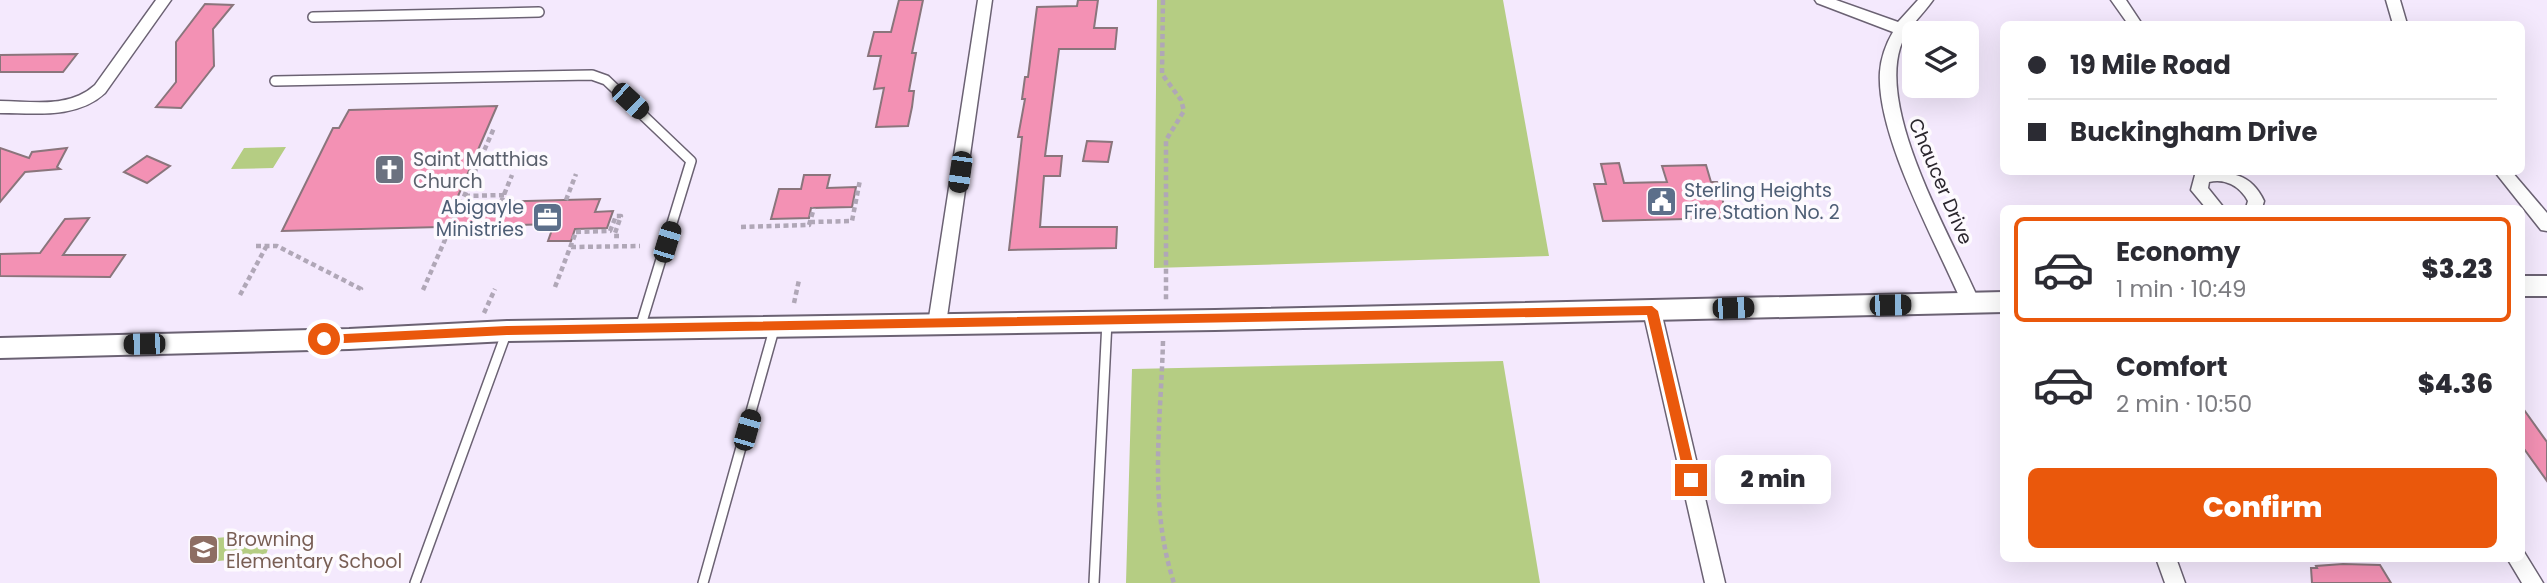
<!DOCTYPE html>
<html lang="en">
<head>
<meta charset="utf-8">
<style>
  body { margin:0; font-family:Poppins,sans-serif; background:#f2f2f3; color:#2b2b33; height:100vh; display:flex; flex-direction:column; font-size:26px; white-space:nowrap }
  * { box-sizing:border-box; margin:0 }
  p { font-size:23px; color:#7c7c81 }
  .icon { flex:none; width:38px; height:38px; fill:none; stroke:currentColor; stroke-width:2; stroke-linecap:round; stroke-linejoin:round }
  .map { position:relative; flex:1; overflow:hidden }
  .details { position:absolute; left:2000px; top:205px; width:525px; height:357px; display:flex; flex-direction:column; background:#fff; border-radius:10px; box-shadow:0 7px 28px #0002 }
  .details>* { flex:none }
  .top-card { position:absolute; left:2000px; top:21px; width:525px; height:154px; border-radius:10px; box-shadow:0 7px 28px #0002; display:grid; align-content:center; height:154px; padding:0 28px; background:#fff }
  .buttons { position:absolute; left:1902px; top:21px; display:grid; gap:14px }
  .buttons a { display:grid; place-items:center; width:77px; height:77px; border-radius:10px; background:#fff; box-shadow:0 7px 28px #0002; font-size:35px }
  .end { position:absolute; width:32px; height:32px; margin:-16px; border:9px solid #ea580c; background:#fff; box-shadow:0 0 0 4px #fff }
  .from { border-radius:50% }
  .bubble { position:absolute; height:49px; border-radius:10px; background:#fff; box-shadow:0 7px 28px #0002; font-size:23px; font-weight:800; line-height:49px; text-align:center }
  .car { position:absolute; width:21px; height:42px; margin:-21px -10px; border-radius:9px; box-shadow:0 0 5px 2px #0007; background:linear-gradient(#222 24%,#8ab4d8 0 40%,#222 0 76%,#8ab4d8 0 86%,#222 0) }
  .top-card b { display:flex; align-items:center; gap:24px; height:66px; font-size:26px }
  .top-card b+b { border-top:2px solid #e1e1e2 }
  .top-card i { width:18px; height:18px; background:#2b2b33 }
  ul { padding:12px 0 0; list-style:none }
  li { display:flex; align-items:center; gap:21px; height:105px; margin:0 14px 10px; padding:0 14px; border:4px solid transparent; border-radius:10px }
  li div { flex:1 }
  li b { display:block; font-size:26px }
  li em { font-style:normal; font-weight:800 }
  li.active { border-color:#ea580c }
  li>.icon { width:63px; height:63px; stroke-width:1.5 }
  .primary-button { display:flex; gap:14px; margin-top:auto; padding:14px 28px }
  .primary-button a { flex:1; height:80px; border-radius:10px; background:#ea580c; color:#fff; font-size:28px; font-weight:800; line-height:80px; text-align:center }
  .map>svg:first-child { display:block }
  .green { fill:#b5cd83 }
  .building { fill:#f391b4; stroke:#8a757c; stroke-width:2 }
  .lines { fill:none; stroke-linecap:round; stroke-linejoin:round }
  .lane-casing { stroke:#6b6273; stroke-width:12 }
  .street-casing { stroke:#6b6273; stroke-width:3 }
  .secondary-casing { stroke:#6b6273; stroke-width:4 }
  .path { stroke:#b0a7b7; stroke-width:4.5; stroke-dasharray:5 3.5; stroke-linecap:butt }
  .lane { stroke:#fff; stroke-width:9 }
  .street { fill:#fff; fill-rule:evenodd }
  .secondary { fill:#fff; fill-rule:evenodd }
  .route { fill:#ea580c }
  .labels { text-anchor:middle; stroke-width:7; stroke-linejoin:round; paint-order:stroke }
  .worship-label { font-size:19px; fill:#5b616d; stroke:#fdfafe; text-anchor:start }
  .street-label { font-size:19px; fill:#2b272e; stroke:#fdfafe }
  .service-label { font-size:19px; fill:#4e5e75; stroke:#fdfafe; text-anchor:start }
  .education-label { font-size:19px; fill:#785e54; stroke:#fdfafe; text-anchor:start }
</style>
</head>
<body>
<div class="map">
<svg width="2547" height="583" viewBox="0 0 2547 583">
  <rect width="100%" height="100%" fill="#f4e9fd"/>
  <path class="green" d="M1157,0H1503L1549,256L1154,268Z
    M286,147L273,168L231,169L244,148Z
    M1503,361L1540,583H1126L1132,369Z
    M274,533L265,557L206,562L216,538Z"/>
  <path class="building" d="M899,0H923L912,53H916L909,91H914L912,107L908,126L876,127L884,88L874,89L881,56H868L874,32H891Z
    M1078,0H1098L1094,28H1117L1115,49H1059L1045,156H1062L1060,176H1044L1040,227H1117L1116,248L1009,250L1022,137H1018L1025,99H1022L1025,77H1028L1037,7L1077,6Z
    M205,4L233,5L213,29L214,66L181,108L156,107L176,82V42Z
    M77,54L63,72H0V55Z
    M497,106L455,203L600,199L595,212L613,211L607,228L575,229L571,241H548L554,224L282,231L333,128H339L349,110Z
    M1087,141L1112,142L1108,162L1083,161Z
    M0,148L29,158L32,152L67,148L57,167L60,169L25,172L0,202Z
    M147,156L170,166L147,183L124,172Z
    M1619,163L1624,183L1667,182L1662,166L1706,165L1711,182H1717L1728,218L1603,221L1594,184H1606L1601,164Z
    M804,175H830L827,188L856,187L852,207L811,208L809,218L771,219L779,189H801Z
    M89,218L63,255H125L110,277L0,276V254L40,253L65,219Z
    M2522,407L2547,442V481L2522,446Z
    M2343,564L2380,565L2391,583H2312L2311,568H2317L2316,566Z"/>
  <g class="lines">
    <defs>
      <path id="lane" d="M313,17L539,12
        M275,81L592,75L606,80L691,161L640,328
        M415,583L507,331
        M703,583L775,326
        M1094,583L1107,321"/>
      <path id="street" d="M156,0H171L105,93C77,119 36,113 0,113V101C33,101 68,109 95,85Z
        M978,0H992L946,324L943,329H931L928,324Z
        M1815,0H1836L1898,22L1918,0H1933C1922,16 1906,28 1900,48C1879,116 1952,238 1980,303L1977,308H1965L1962,303C1936,242 1876,136 1880,72C1881,58 1886,44 1893,32L1817,3Z
        M2111,0H2126L2142,24H2128Z
        M2386,0H2400L2407,24H2393Z
        M2202,172C2231,172 2251,173 2264,201L2262,208H2246L2248,201C2240,186 2225,178 2209,182L2208,188L2224,208H2206L2191,190L2195,175Z
        M2495,172H2512L2547,213V231L2541,230Z
        M1652,304L1658,306L1661,311L1725,583H1705L1643,311L1646,306Z
        M2522,551L2524,552L2543,583H2522L2507,558H2522Z
        M2156,558H2176L2185,583H2165Z"/>
      <path id="secondary" d="M2522,276H2547V296H2522Z
        M2004,292V312L1215,330L507,341L349,349L0,358V338L349,329L507,321L1215,310Z"/>
    </defs>
    <use href="#lane" class="lane-casing"/>
    <use href="#street" class="street-casing"/>
    <use href="#secondary" class="secondary-casing"/>
    <path class="path" d="M1163,0L1162,74L1181,100L1184,111L1166,140V301
      M465,196L504,195
      M566,200L576,174
      M501,202L512,175
      M810,222L852,221L860,180
      M741,227L809,225L814,208
      M576,232L610,231L616,216H621L614,236H619
      M256,246H277L361,289L359,292
      M571,247L640,246
      M555,287L576,232
      M423,290L494,128
      M240,295L266,247
      M794,303L799,280
      M484,313L495,289
      M1163,341C1161,422 1148,504 1174,583"/>
    <use href="#lane" class="lane"/>
    <use href="#street" class="street"/>
    <use href="#secondary" class="secondary"/>
  </g>
  <path class="route" d="M1652,306L1658,311L1697,480L1691,486L1685,480L1647,315L507,335L324,344L318,339L324,335L507,326Z"/>
  <defs>
    <symbol id="church-square" viewBox="-11 -11 22 22"><rect x="-9" y="-9" width="18" height="18" rx="4" fill="#6b7280" stroke="#fdfafe"/><path d="M-1.2-6h2.4v3.5h3.3v2.4h-3.3V6h-2.4V-.1h-3.3v-2.4h3.3Z" fill="#fff"/></symbol>
    <symbol id="civic-square" viewBox="-11 -11 22 22"><rect x="-9" y="-9" width="18" height="18" rx="4" fill="#5c6f8a" stroke="#fdfafe"/><path d="M-.6-6.5H3V-4.5H.6V-3L4-1V1h2V6H-6V1h2V-1L-.6-3ZM-1.2 2.5V6h2.4V2.5Z" fill="#fff"/></symbol>
    <symbol id="office-square" viewBox="-11 -11 22 22"><rect x="-9" y="-9" width="18" height="18" rx="4" fill="#5c6f8a" stroke="#fdfafe"/><path d="M-6-3h4V-5.5h4V-3h4V5H-6ZM-1-4.5V-3h2v-1.5ZM-6 0V1H6V0Z" fill="#fff"/></symbol>
    <symbol id="school-square" viewBox="-11 -11 22 22"><rect x="-9" y="-9" width="18" height="18" rx="4" fill="#8d6e63" stroke="#fdfafe"/><path d="M0-5L7-2L0 1L-7-2ZM-4 1L0 2.5L4 1V4Q0 6-4 4Z" fill="#fff"/></symbol>
  </defs>
  <g fill-rule="evenodd">
    <use href="#church-square" x="372" y="152" width="35" height="35"/>
    <use href="#civic-square" x="1644" y="184" width="35" height="35"/>
    <use href="#office-square" x="530" y="200" width="35" height="35"/>
    <use href="#school-square" x="186" y="532" width="35" height="35"/>
  </g>
  <g class="labels">
    <g class="worship-label">
      <text x="413" y="166">Saint Matthias<tspan x="413" dy="22">Church</tspan></text>
    </g>
    <g class="street-label">
      <text transform="translate(1941 181) rotate(67)" y="7">Chaucer Drive</text>
    </g>
    <g class="service-label">
      <text x="1684" y="197">Sterling Heights<tspan x="1684" dy="22">Fire Station No. 2</tspan></text>
      <text x="524" y="214" text-anchor="end">Abigayle<tspan x="524" dy="22">Ministries</tspan></text>
    </g>
    <g class="education-label">
      <text x="226" y="546">Browning<tspan x="226" dy="22">Elementary School</tspan></text>
    </g>
  </g>
</svg>
<div class="buttons">
<a><svg class="icon" aria-label="layers" viewBox="0 0 24 24"><path d="M12 4l9 5-9 5-9-5zM3 14l9 5 9-5"/></svg></a>
</div>
<i class="end from" style="left:324px;top:339px"></i>
<i class="end" style="left:1691px;top:480px"></i>
<div class="bubble" style="left:1715px;top:455px;width:116px">2 min</div>
<i class="car" style="left:630px;top:101px;rotate:133deg"></i>
<i class="car" style="left:960px;top:172px;rotate:188deg"></i>
<i class="car" style="left:667px;top:242px;rotate:17deg"></i>
<i class="car" style="left:1890px;top:305px;rotate:89deg"></i>
<i class="car" style="left:1733px;top:308px;rotate:88deg"></i>
<i class="car" style="left:144px;top:344px;rotate:269deg"></i>
<i class="car" style="left:747px;top:430px;rotate:16deg"></i>
<div class="top-card">
<b><i class="from"></i>19 Mile Road</b>
<b><i></i>Buckingham Drive</b>
</div>
<section class="details">
<ul>
<li class="active"><svg class="icon" aria-label="car" viewBox="0 0 24 24"><path d="M5 17H2v-5l4-1 3-4h7l3 4 3 1v5h-3M9 17h6M6 11h13"/><circle cx="7" cy="17" r="2"/><circle cx="17" cy="17" r="2"/></svg><div><b>Economy</b><p>1 min · 10:49</p></div><em>$3.23</em></li>
<li><svg class="icon" aria-label="car" viewBox="0 0 24 24"><path d="M5 17H2v-5l4-1 3-4h7l3 4 3 1v5h-3M9 17h6M6 11h13"/><circle cx="7" cy="17" r="2"/><circle cx="17" cy="17" r="2"/></svg><div><b>Comfort</b><p>2 min · 10:50</p></div><em>$4.36</em></li>
</ul>
<div class="primary-button"><a>Confirm</a></div>
</section>
</div>
</body>
</html>
